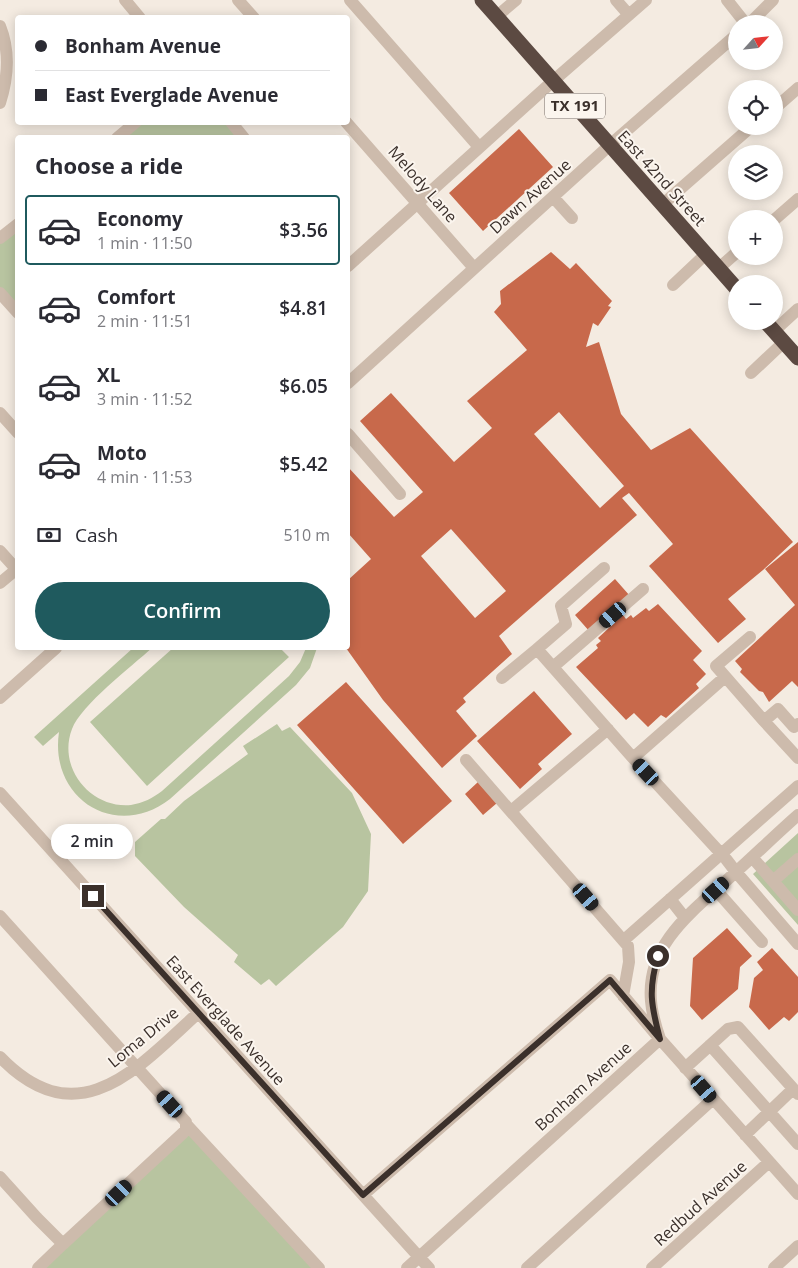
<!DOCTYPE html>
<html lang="en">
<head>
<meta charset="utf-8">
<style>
  body { margin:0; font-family:"Open Sans",sans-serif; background:#f2f2f3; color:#2b2b33; height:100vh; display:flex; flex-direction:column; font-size:19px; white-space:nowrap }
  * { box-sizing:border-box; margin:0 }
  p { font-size:16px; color:#7c7c81 }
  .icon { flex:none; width:28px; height:28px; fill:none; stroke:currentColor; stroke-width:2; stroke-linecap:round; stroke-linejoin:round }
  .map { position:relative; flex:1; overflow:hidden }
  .panel { position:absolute; left:15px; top:135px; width:335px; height:515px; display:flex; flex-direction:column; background:#fff; border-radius:5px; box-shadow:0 2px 12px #0003 }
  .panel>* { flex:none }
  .guide { position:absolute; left:15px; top:15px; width:335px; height:110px; border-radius:5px; box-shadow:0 2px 12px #0003; display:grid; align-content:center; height:110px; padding:0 20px; background:#fff }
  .needle { width:32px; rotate:63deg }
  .buttons { position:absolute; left:728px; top:15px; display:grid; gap:10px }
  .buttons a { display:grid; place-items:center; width:55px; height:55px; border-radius:50%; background:#fff; box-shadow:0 2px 12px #0003; font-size:25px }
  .end { position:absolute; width:22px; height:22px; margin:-11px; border:6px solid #3b302b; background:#fff; box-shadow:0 0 0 2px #fff }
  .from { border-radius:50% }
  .bubble { position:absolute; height:35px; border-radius:18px; background:#fff; box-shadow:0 2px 12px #0003; font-size:16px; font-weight:600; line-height:35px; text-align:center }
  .car { position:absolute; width:15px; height:30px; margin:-15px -8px; border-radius:6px; box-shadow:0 0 4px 1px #0007; background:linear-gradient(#222 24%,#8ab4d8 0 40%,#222 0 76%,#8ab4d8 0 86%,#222 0) }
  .guide b { display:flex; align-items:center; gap:18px; height:48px; font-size:19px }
  .guide b+b { border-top:1px solid #e1e1e2 }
  .guide i { width:12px; height:12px; background:#2b2b33 }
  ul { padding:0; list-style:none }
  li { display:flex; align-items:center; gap:15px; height:70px; margin:0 10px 8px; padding:0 10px; border:2px solid transparent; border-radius:5px }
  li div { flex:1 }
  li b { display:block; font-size:19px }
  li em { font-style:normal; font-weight:600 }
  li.on { border-color:#1f5a5e }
  li>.icon { width:45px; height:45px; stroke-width:1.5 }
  h2 { padding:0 20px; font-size:22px; line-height:60px }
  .pay { display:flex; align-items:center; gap:12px; height:55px; padding:0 20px; font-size:19px }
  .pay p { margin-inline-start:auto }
  .primary-button { display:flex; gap:10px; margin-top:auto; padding:10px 20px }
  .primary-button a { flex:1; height:58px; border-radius:30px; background:#1f5a5e; color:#fff; font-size:20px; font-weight:600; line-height:58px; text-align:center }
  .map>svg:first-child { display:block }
  .green { fill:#b8c4a0 }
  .building { fill:#c8694b; fill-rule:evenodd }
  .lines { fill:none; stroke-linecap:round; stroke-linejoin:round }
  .minor { stroke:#cdbbac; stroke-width:12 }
  .highway { stroke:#5c4a42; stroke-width:15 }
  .route { stroke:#3b302b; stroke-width:6 }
  .labels { text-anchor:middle; stroke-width:4; stroke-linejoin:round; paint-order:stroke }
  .shield { fill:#fbf5ee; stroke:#756b66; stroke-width:1 }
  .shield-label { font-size:15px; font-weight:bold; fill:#3b302b }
  .street-label { font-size:16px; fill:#3b302b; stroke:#fbf5ee }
</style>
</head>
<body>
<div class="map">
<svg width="798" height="1268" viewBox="0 0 798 1268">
  <rect width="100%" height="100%" fill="#f4ebe1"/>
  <path class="green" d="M127,122L234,123L247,138H110Z
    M17,220V313L0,293V236Z
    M133,648H152C132,666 81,705 72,729C57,768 91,809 131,805C143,803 153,798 162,791L289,676L300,662L306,648H317L310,668L296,685L170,799C116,841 49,799 59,732L43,746L34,737Z
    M173,648H280L289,657L147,786L90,722Z
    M277,724L282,731L290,727L352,793L371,834L368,891L343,927L276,986L269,979L261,985L234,962L238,955L184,907L135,856V842L161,819H165L184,801L248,754L243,746Z
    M798,833V925L753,874Z
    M194,1129L319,1268H40Z"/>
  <path class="building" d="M519,129L553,167L483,231L449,193Z
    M551,252L570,269L576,263L612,301L608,306L611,307L598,326L593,323L586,347L599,342L621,414L651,450L690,428L793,542L763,570L728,599L746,619L718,643L649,566L673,544L629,493L622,498L637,515L499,636L512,654L463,698L466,702L456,711L477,736L442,768L383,700L346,648L348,580L371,559L348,533V467L394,517L423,492L360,421L391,393L454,462L492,428L467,401L527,350L494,312L501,304L500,291ZM559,412L624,486L600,508L534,434ZM451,529L506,591L475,618L421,556Z
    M798,542V687L792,681L769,702L763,692L759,691L740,672L742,669L735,661L795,605L765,569Z
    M615,579L630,596L590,632L575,615Z
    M658,604L702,651L693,660L706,674L696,684L699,688L666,718L661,715L648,727L634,713L626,720L576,667L598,648L596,645L601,641L598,638L623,615L626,619L631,615L633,618L646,608L649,611Z
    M346,682L452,801L403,844L297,725Z
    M534,691L572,734L538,764L542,769L520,789L477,741Z
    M478,782L497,803L483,815L465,794Z
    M727,928L752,956L740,967L738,989L702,1020L690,1006L693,958Z
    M772,948L798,977V1012L789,1021L784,1017L769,1030L749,1007L754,978L763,970L757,962Z"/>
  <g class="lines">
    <path class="minor" d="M125,0L140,18
      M238,0L254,18
      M350,0L479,147
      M616,0L629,15
      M727,0L746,24
      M497,16L516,0
      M749,24L773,0
      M0,26C10,51 8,78 0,103
      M774,109L798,88
      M231,122L244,138
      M346,122L474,268
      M117,138L136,122
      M553,197L572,218
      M663,204L752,126
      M774,220L798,199
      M0,238L18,224
      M348,266L553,81L646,0
      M719,268L736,253
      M673,285L706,254
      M0,293L18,313
      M774,331L798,309
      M751,373L784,342
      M348,383L610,145L736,35
      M0,413L18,433
      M348,434L400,494
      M0,551L18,571
      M604,568L561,606L566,624L537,649L633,758
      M0,583L18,568
      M750,637L716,666L764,721L778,709L794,727L798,724
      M553,667L643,589
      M725,677L633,758L726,859L736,872L798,944
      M502,678L537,649
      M0,698L56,648
      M764,721L798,758
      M466,760L628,946L629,962L623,996
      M0,793L429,1268
      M511,811L608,729
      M752,857L798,910
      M773,881L798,859
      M716,890L762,942
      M670,899L685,918
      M0,916L186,1122V1129L183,1133L63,1244L37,1218L0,1177
      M624,940L798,786
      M710,1045L798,1144
      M0,1057C77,1137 136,1070 198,1013
      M685,1068L728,1029L738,1027L798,1094
      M186,1124L319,1268
      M745,1135L793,1089
      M363,1195L610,980L660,1039L798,1194
      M38,1268L63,1244
      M407,1268L660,1039C656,1027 652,1014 651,1001C646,946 690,913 727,880C751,859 774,836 798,815
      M527,1268L713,1099
      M652,1268L769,1162
      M774,1268L798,1246"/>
    <path class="highway" d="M482,0L736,288
      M765,321L798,358"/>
  </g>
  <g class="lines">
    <path class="route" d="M93,896L363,1195L610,980L660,1039C651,1005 648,990 658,956"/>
  </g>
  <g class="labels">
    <rect class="shield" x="545" y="93.5" width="60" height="25" rx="4"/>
    <g class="shield-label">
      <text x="575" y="111">TX 191</text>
    </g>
    <g class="street-label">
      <text transform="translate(662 178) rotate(48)" y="6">East 42nd Street</text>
      <text transform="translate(423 184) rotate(49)" y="6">Melody Lane</text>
      <text transform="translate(530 196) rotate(-42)" y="6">Dawn Avenue</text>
      <text transform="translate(226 1020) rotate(48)" y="6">East Everglade Avenue</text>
      <text transform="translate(143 1037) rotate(-39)" y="6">Loma Drive</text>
      <text transform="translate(583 1086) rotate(-42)" y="6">Bonham Avenue</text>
      <text transform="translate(700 1203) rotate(-42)" y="6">Redbud Avenue</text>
    </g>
  </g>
</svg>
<div class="buttons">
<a><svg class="needle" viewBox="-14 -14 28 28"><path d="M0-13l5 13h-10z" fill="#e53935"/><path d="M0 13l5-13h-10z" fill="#7c7c81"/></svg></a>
<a><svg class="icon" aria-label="locate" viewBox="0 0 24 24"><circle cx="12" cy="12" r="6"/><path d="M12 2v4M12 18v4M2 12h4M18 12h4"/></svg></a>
<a><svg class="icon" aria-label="layers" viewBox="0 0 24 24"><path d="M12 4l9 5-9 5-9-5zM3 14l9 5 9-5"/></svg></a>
<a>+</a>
<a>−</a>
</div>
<i class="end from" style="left:658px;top:956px"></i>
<i class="end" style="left:93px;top:896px"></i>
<div class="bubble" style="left:51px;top:824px;width:82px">2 min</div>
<i class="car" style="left:613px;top:615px;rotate:229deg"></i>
<i class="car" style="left:646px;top:772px;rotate:317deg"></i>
<i class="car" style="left:716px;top:890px;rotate:48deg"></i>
<i class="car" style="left:586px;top:897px;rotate:139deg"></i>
<i class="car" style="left:704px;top:1089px;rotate:139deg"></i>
<i class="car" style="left:170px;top:1104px;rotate:318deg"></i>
<i class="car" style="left:119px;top:1193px;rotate:46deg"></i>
<div class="guide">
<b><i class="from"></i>Bonham Avenue</b>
<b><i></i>East Everglade Avenue</b>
</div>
<section class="panel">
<h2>Choose a ride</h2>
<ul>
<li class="on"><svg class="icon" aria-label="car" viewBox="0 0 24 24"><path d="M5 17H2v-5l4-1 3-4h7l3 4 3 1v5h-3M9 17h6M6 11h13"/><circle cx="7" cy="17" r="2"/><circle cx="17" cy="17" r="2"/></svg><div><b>Economy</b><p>1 min · 11:50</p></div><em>$3.56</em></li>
<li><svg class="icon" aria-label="car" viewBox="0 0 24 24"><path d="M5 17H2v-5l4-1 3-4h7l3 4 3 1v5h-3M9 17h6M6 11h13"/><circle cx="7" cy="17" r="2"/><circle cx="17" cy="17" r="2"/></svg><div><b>Comfort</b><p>2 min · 11:51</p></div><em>$4.81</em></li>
<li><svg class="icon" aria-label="car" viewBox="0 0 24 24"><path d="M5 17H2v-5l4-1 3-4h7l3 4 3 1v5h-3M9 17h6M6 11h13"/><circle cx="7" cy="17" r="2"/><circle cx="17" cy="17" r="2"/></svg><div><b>XL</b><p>3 min · 11:52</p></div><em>$6.05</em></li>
<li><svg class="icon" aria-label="car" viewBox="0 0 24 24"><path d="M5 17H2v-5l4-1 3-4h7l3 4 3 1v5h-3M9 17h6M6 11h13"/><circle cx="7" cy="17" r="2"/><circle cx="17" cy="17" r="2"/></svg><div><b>Moto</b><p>4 min · 11:53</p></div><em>$5.42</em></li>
</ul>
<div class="pay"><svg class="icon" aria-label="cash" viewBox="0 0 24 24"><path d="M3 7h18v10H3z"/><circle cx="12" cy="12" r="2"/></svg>Cash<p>510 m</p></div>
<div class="primary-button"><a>Confirm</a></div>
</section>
</div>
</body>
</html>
